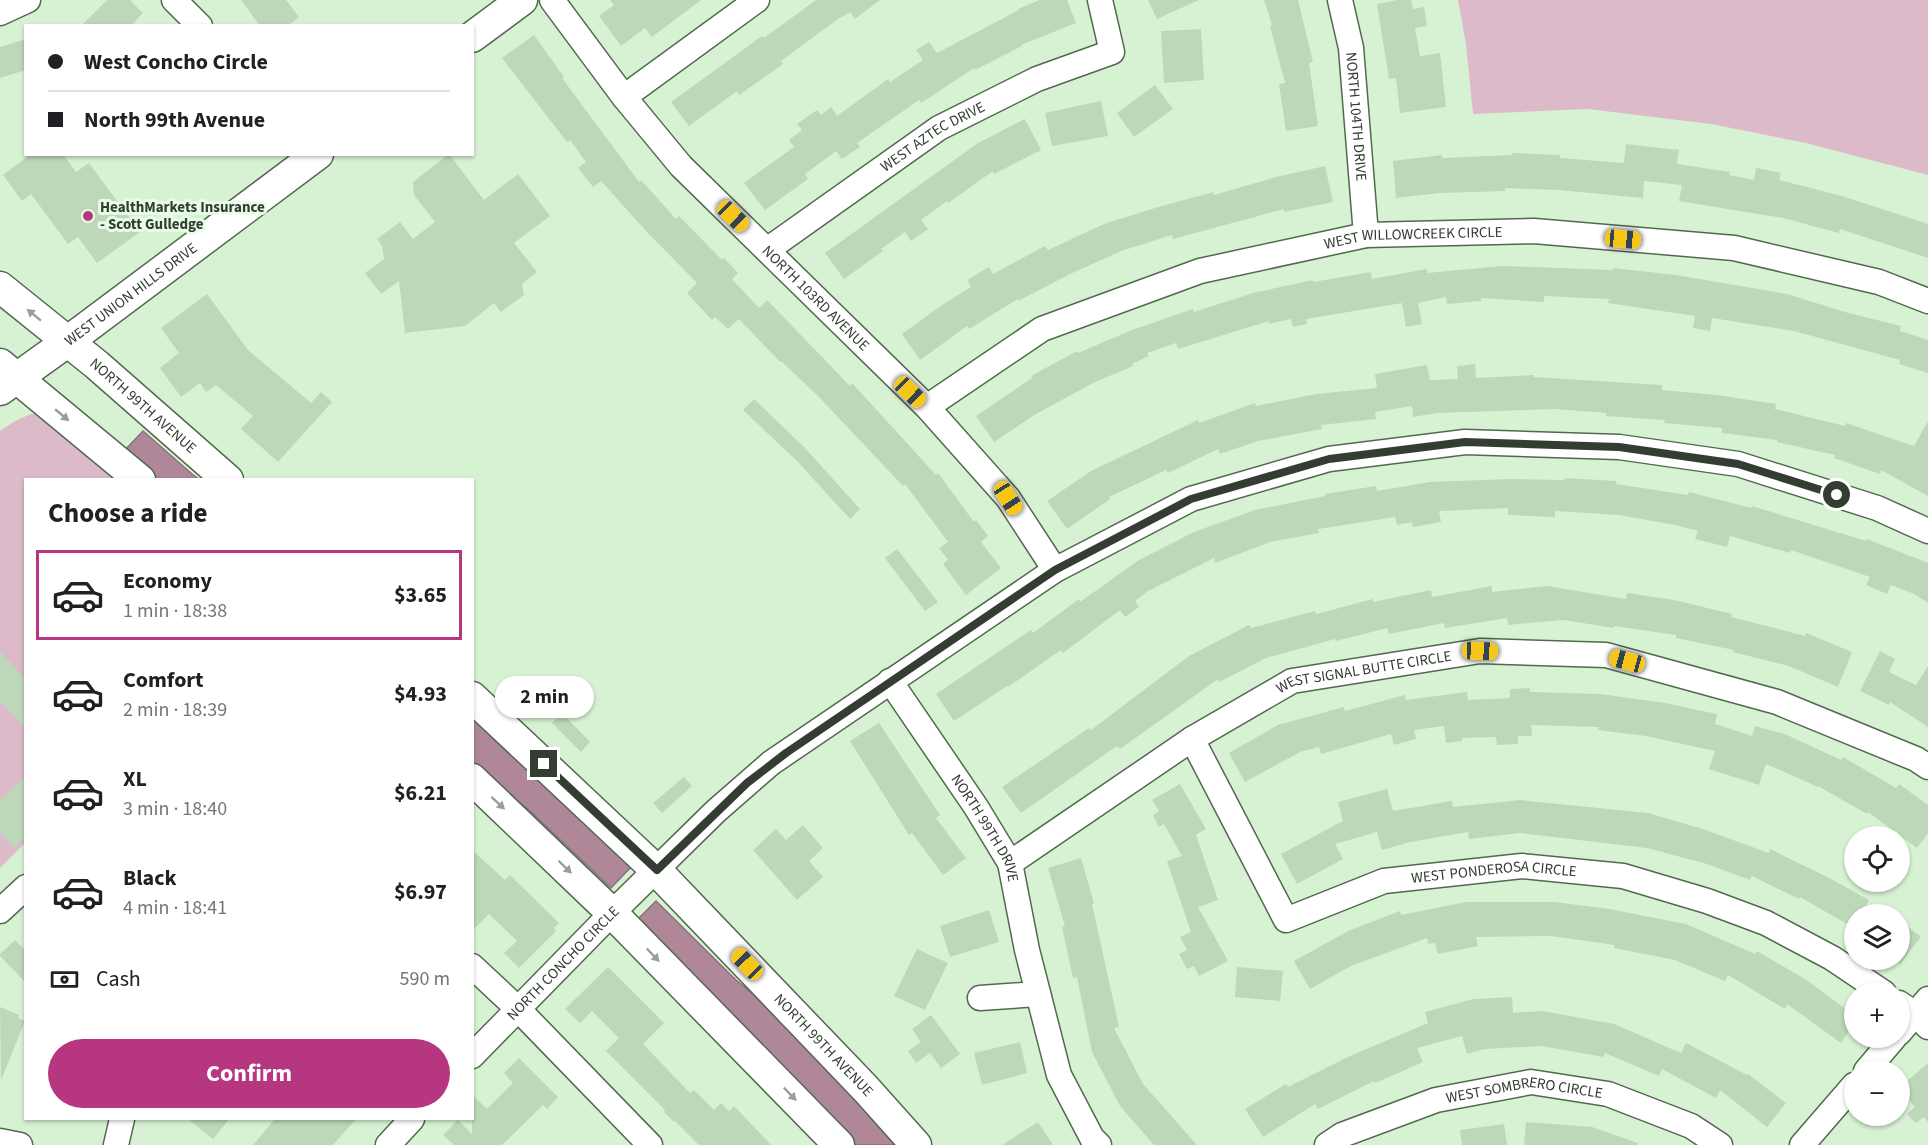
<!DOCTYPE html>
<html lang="en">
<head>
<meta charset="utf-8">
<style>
  body { margin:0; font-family:"Source Sans 3",sans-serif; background:#f6f6f6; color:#202124; height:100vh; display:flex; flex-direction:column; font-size:22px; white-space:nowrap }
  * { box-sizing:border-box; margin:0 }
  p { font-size:20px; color:#757577 }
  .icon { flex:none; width:33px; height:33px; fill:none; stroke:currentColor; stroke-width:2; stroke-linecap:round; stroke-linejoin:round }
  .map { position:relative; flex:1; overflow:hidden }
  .side { position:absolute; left:24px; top:478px; width:450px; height:642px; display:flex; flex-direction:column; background:#fff; border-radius:0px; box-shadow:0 2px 4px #0004 }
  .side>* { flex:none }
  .top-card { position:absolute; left:24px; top:24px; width:450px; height:132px; border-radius:0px; box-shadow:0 2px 4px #0004; display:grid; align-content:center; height:132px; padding:0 24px; background:#fff }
  .buttons { position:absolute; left:1844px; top:826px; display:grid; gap:12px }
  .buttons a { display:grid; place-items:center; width:66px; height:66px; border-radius:50%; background:#fff; box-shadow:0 2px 4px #0004; font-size:30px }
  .end { position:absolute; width:27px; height:27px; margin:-14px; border:8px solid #333d32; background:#fff; box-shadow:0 0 0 3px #fff }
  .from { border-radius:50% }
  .bubble { position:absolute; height:42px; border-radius:21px; background:#fff; box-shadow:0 2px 4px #0004; font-size:20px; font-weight:700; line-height:42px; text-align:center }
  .car { position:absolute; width:18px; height:36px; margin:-18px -9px; border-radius:8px; box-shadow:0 0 4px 2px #0007; background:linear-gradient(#f5c518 24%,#345 0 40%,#f5c518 0 76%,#345 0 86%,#f5c518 0) }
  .top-card b { display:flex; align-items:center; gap:21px; height:57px; font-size:22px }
  .top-card b+b { border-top:2px solid #e0e0e0 }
  .top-card i { width:15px; height:15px; background:#202124 }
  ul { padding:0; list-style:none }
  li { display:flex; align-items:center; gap:18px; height:90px; margin:0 12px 9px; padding:0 12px; border:3px solid transparent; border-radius:0px }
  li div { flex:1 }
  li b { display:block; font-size:22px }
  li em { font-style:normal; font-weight:700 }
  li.current { border-color:#b63680 }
  li>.icon { width:54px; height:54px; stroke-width:1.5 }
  h2 { padding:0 24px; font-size:27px; line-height:72px }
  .pay { display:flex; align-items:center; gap:15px; height:66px; padding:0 24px; font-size:22px }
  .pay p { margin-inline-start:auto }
  .button { display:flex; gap:12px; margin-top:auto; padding:12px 24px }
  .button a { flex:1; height:69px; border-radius:36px; background:#b63680; color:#fff; font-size:24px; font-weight:700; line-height:69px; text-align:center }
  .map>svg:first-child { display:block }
  .green { fill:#dcbac9 }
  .water { fill:#af8799; stroke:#8a717a; stroke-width:1.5 }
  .building { fill:#bdd7b9 }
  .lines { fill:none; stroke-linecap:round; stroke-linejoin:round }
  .minor-casing { stroke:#52694f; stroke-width:27 }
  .major-casing { stroke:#52694f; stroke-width:33 }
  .minor { stroke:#fff; stroke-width:24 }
  .major { stroke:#fff; stroke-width:30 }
  .oneway { fill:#999e98 }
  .route { stroke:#333d32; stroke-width:8 }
  .poi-dot { fill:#b63680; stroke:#e8fde5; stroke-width:2 }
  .labels { text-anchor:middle; stroke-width:6; stroke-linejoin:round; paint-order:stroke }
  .street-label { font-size:15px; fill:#333d32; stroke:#e8fde5 }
  .poi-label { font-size:15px; font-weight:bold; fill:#333d32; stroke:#e8fde5; text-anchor:start }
</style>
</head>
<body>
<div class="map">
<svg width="1928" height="1145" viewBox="0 0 1928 1145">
  <rect width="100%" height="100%" fill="#d7f2d3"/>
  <path class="green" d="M1458,0H1928V175L1806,143L1711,124L1588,109L1473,114L1466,44Z
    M31,414H38L122,480H26L25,843L0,868V431L15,421Z"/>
  <path class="water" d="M143,431L192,474L200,480H156L124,451Z
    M472,717L632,866L611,888L530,811L473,765Z
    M656,901L736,980L788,1023L903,1145H850L637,920Z"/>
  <path class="building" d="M107,0H130L143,13L131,26H81Z
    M241,0H286L299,17L288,26H260Z
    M610,0H701L652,37L645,28L621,46L599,16L614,5Z
    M816,0H880L855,19L850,12L838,19L781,61L783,64L739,95L737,91L689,126L671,102L762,36L764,38Z
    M1040,0H1067L1076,23L1021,45L1022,46L975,70L974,68L921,103L919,100L857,143L860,147L842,159L836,151L805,174L808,179L765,210L744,183L794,147L789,140L802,130L797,124L817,110L821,115L831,107L837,116L888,79L890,82L923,60L916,50L929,42L937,53L1019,10L1018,9Z
    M1148,0H1199L1157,19Z
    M1264,0H1298L1313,62L1309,63L1318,126L1286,131L1279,84L1285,83L1270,26L1272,25Z
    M1397,0H1411L1413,9L1424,7L1427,26L1415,28L1420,56L1440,53L1446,107L1400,113L1396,78L1389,79L1377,4Z
    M1201,29L1204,80L1164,83L1161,31Z
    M534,35L564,77L562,78L639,182L641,180L676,219L679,216L722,260L724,258L738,273L732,279L759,308L767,300L850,386L852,383L936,475L938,473L974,522L976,520L988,536L981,542L1001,568L966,595L943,564L948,560L939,548L948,542L905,484L903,486L819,397L781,361L780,362L739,319L728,329L715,317L712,320L687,293L697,283L646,231L601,181L593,187L578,168L586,162L570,140L567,142L502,58Z
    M26,39V70L0,78V47Z
    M1155,85L1173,109L1134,137L1117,113Z
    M1101,101L1108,136L1052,146L1045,113Z
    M1025,119L1041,150L994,174L993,171L948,203L947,201L921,220L928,229L911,241L905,232L881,249L883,251L844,279L825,253L978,143Z
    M1626,144L1679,150L1677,164L1730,172L1729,175L1754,180L1756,168L1781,173L1779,180L1842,196L1928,224V258L1840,229L1839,233L1783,218L1679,201L1682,185L1644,181L1643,198L1558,190L1505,188V191L1440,193L1396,198L1393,161L1442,155V158L1512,155V153L1560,155V158L1624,163Z
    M31,154H63L76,172L89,163L140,232L97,263L78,237L68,244L31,194L22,201L3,175Z
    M449,154L484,200L518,174L550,216L514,243L537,272L522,284L524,295L501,312L494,303L465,326L405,333L399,281L381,294L365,273L384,259L382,246L377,239L400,222L413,239L435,222L414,195L413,182Z
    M1325,166L1333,202L1284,212V209L1173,239L1172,235L1121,251L1070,274L1018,301V299L969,329L967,326L920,360L902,334L942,305L971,287L967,280L989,267L993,274L1045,246L1048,250L1104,224L1155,208L1213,192L1214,195L1276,177Z
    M1502,266L1613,270V268L1676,275L1787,294L1845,312L1901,326L1900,331L1928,340V373L1899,364L1900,360L1794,331L1712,318L1710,331L1693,328L1695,316L1608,303L1609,299L1544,296V302L1481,298V301L1447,304L1446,297L1418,303L1422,324L1406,327L1402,303L1306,319L1307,324L1293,327L1291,319L1269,324V321L1178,349L1176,343L1147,353L1149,356L1132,364L1133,366L1093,383L1036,414L994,442L976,416L1032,378L1031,376L1077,351L1078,353L1132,330L1193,309L1194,312L1253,293L1313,280V282L1371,272L1372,279L1427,269V273Z
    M207,294L248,350L311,403L321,392L332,402L278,462L241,429L253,416L216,385L206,392L200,383L181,397L160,368L179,353L161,328Z
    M1475,364L1476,378L1534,375V377L1662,385V390L1717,395L1776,404L1775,409L1845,426L1846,423L1914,446L1928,421V496L1881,470L1880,474L1834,458L1835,455L1777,442V440L1722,433V428L1664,423L1665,420L1606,416V413L1555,409L1437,413L1413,417L1412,406L1375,412L1376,419L1321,425L1322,429L1258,441L1220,454L1218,449L1168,473L1166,470L1109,497L1110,499L1067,529L1047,501L1091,471L1198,420L1199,423L1255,403L1256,406L1316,394L1377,388L1375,374L1427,365L1430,380L1458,379L1457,366Z
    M754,399L806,449L860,509L850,519L797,461L743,410Z
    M1565,478L1616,481V484L1688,495L1689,492L1751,508L1752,506L1866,541L1867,539L1928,563V603L1914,594L1891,585L1887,594L1866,585L1870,577L1791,550L1790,553L1730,536L1727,547L1695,539L1698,531L1675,525L1619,515L1555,511V517L1508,515V508L1439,511L1441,522L1413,527L1412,522L1397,525L1395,517L1318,529L1319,533L1270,542L1215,563L1214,558L1148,591L1135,601L1139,607L1125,617L1120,610L1063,653L1061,650L1008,687L1007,686L954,721L936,694L1031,630L1033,633L1079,599L1080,602L1139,560L1194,532L1255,510L1325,496V494L1376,486L1377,491L1430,482L1510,479L1564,480Z
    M897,549L938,602L925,611L885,558Z
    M1492,586V592L1547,586L1626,599L1627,593L1674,600L1732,614L1731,617L1805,636L1806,633L1852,652L1838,687L1789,666L1733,652L1734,650L1676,638V635L1614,626V628L1563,620L1508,625L1507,618L1445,628L1444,623L1389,634L1387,628L1336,641L1335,639L1266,658L1219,682L1218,679L1120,749L1117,746L1021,813L1002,787L1089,728L1091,730L1189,656L1249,625L1251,628L1315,611L1316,614L1373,599V602L1431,590L1432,597Z
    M0,651L26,680V729L0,701Z
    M1880,651L1895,659L1889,672L1916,685L1928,666V727L1890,702L1889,705L1860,691Z
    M1530,688V692L1600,694L1665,703L1717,714L1715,724L1752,736L1755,726L1785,734L1841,760L1843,757L1896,788L1899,784L1928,805V833L1917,848L1868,812L1867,814L1818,786V787L1766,764L1759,785L1709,769L1715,751L1646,736L1598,730L1599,727L1531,725L1532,736H1518V744L1497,745L1496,737L1462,738V741L1446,743L1444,726L1414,730L1416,739L1394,745L1391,734L1321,754L1319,747L1300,752L1245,782L1229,753L1278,725L1344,707L1345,711L1405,695L1406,700L1467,692L1468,700L1510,698V689Z
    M562,713L590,742L581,752L552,723Z
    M879,723L940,815L936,818L966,858L943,875L912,833L909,835L850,741Z
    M26,776V837L14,848L0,832V800Z
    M684,777L692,786L662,813L653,803Z
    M1180,784L1206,829L1196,835L1218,900L1198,907L1228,961L1199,976L1194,966L1187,969L1179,954L1187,950L1180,937L1191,932L1167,861L1182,856L1164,824L1159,827L1153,815L1159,811L1152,800Z
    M1387,789L1393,811L1452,801L1453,807L1520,800L1648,813L1703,829L1769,853L1770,849L1831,879L1869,900L1861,915H1854V928L1800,897L1799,899L1752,876L1750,880L1707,864L1647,848L1520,833L1469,839L1468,832L1410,842L1382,850L1377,832L1335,844L1343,859L1297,884L1281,854L1343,821L1338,802Z
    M803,825L823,848L809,861L823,877L797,900L753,850L776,829L786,840Z
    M472,850L505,880L510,875L559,923L554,928L556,931L519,968L504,953L517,941L489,914L472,931Z
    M1081,858L1094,903L1092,904L1119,1027L1114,1028L1143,1084L1197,1145H1154L1120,1106L1092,1052L1077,977L1073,978L1062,927L1065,926L1048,868Z
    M1466,902H1555L1609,909L1686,924L1755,954L1757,951L1805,979L1854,1015V1025L1841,1043L1787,1004L1785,1009L1728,975L1725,981L1675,960L1614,948L1615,945L1551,936L1476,937L1478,946L1438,954L1435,943L1428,944L1427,938L1351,966L1310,989L1294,961L1348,931L1400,911L1401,915Z
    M989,910L999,942L950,957L940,926Z
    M1899,920L1921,937L1899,965Z
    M15,940L26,951V983L0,956V954Z
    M917,949L948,963L925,1010L894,996Z
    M608,967L664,1023L643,1044L690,1093L694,1090L714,1110L721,1103L729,1111L734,1106L771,1145H699L675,1121L674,1122L664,1112L665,1110L606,1051L619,1038L592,1011L580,1023L565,1009Z
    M1237,967L1283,971L1280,1001L1235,997Z
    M1512,997L1513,1013L1542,1011L1614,1024L1681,1053L1686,1043L1747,1075L1748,1074L1786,1103L1767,1127L1720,1090L1716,1098L1662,1069L1659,1076L1605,1053L1604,1057L1541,1046L1485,1049L1467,1054L1462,1036L1417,1048L1423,1062L1375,1083L1374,1081L1318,1109L1315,1104L1263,1137L1245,1109L1286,1084L1288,1087L1350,1056L1428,1023L1425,1012L1473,999Z
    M0,1007L19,1015L18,1018L25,1021L1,1080Z
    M931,1015L960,1054L941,1068L930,1053L916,1063L908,1051L921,1042L912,1029Z
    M1020,1042L1027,1073L982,1085L974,1053Z
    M519,1058L558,1097L547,1109L543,1105L502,1145H454L443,1135L458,1120L472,1134V1094L487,1109L513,1083L504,1073Z
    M1928,1063V1122L1924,1117L1916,1123L1907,1114L1915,1107L1899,1088Z
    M188,1119H229L213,1139Z
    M275,1119H356L333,1145H253Z
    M1038,1122L1053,1145H1002Z
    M1526,1122L1592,1127L1638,1143V1145H1524Z
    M1504,1124L1507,1145H1462L1460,1130Z"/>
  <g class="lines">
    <defs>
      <g id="minor">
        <path d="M174,0L200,26"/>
        <path id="s1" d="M552,0L624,97L681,166L927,407L1008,498L1055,570"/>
        <path id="s2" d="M1340,0L1351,48L1366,235"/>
        <path d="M0,13L28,0"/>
        <path d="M624,97L757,0"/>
        <path id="s3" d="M767,250L939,128L1037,79L1112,52L1100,0"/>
        <path id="s4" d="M927,407L1042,329L1200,271L1366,235L1534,231L1734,248L1879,282L1928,301"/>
        <path id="s5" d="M890,681L976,807L1010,863L1027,950L1059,1075L1092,1138L1099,1145"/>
        <path id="s6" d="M1192,739L1286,920L1384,881L1522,866L1623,876L1707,901L1766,923L1832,958L1884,993"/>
        <path id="s7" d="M1010,863L1192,739L1292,681L1480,651L1606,655L1777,702L1916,759L1928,767"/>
        <path d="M0,911L26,887"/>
        <path d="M472,966L518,1009L650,1145"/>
        <path d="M980,998L1038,994"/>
        <path d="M1899,1003L1915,1014L1928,1027"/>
        <path d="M1899,1033L1928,999"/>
        <path id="s8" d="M472,1056L612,913L716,811L771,763L1055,570L1191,499L1329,459L1465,442L1619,447L1738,464L1877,508L1928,531"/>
        <path d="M1866,1071L1894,1038"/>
        <path d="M0,1141L20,1145"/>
        <path d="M116,1145L122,1119"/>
        <path d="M388,1145L412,1119"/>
        <path id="s9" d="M1327,1145L1342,1135L1436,1100L1531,1082L1608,1094L1691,1126L1720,1145"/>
        <path d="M1802,1145L1854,1085"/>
      </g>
      <g id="major">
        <path d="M472,37L522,0"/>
        <path id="s10" d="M0,287L97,365L228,480"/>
        <path d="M0,364L140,480"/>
        <path id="s11" d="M0,390L67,342L318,154"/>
        <path id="s12" d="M472,697L656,870L865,1088L916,1145"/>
        <path d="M472,779L612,913L839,1145"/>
      </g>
    </defs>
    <use href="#minor" class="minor-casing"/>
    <use href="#major" class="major-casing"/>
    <use href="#minor" class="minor"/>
    <use href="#major" class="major"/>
  </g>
  <defs><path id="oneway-solid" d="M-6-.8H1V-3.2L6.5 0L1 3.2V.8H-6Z" transform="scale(1.5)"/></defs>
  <g class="oneway">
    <use href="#oneway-solid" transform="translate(34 315) rotate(-141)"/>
    <use href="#oneway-solid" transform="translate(62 415) rotate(40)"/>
    <use href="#oneway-solid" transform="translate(498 803) rotate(43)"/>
    <use href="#oneway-solid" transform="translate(565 867) rotate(44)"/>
    <use href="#oneway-solid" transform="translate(653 955) rotate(46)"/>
    <use href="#oneway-solid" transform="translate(790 1094) rotate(46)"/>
  </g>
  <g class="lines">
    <path class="route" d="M544,764L657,870L747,783L786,753L1055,570L1191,499L1329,459L1465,442L1619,447L1738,464L1837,495"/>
  </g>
  <circle class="poi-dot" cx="88" cy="216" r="6"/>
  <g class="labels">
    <g class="street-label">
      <text dy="5" stroke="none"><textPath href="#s2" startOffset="118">NORTH 104TH DRIVE</textPath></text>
      <text dy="5" stroke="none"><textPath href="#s3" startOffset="201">WEST AZTEC DRIVE</textPath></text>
      <text dy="5" stroke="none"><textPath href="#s4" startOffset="524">WEST WILLOWCREEK CIRCLE</textPath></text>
      <text dy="5" stroke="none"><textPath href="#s11" startOffset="162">WEST UNION HILLS DRIVE</textPath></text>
      <text dy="5" stroke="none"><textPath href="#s1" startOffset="399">NORTH 103RD AVENUE</textPath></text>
      <text dy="5" stroke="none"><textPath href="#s10" startOffset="186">NORTH 99TH AVENUE</textPath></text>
      <text dy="5" stroke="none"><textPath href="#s7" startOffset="408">WEST SIGNAL BUTTE CIRCLE</textPath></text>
      <text dy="5" stroke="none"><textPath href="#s5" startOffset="176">NORTH 99TH DRIVE</textPath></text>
      <text dy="5" stroke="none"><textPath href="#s6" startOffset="420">WEST PONDEROSA CIRCLE</textPath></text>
      <text dy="5" stroke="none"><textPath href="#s8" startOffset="130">NORTH CONCHO CIRCLE</textPath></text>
      <text dy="5" stroke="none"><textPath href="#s12" startOffset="495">NORTH 99TH AVENUE</textPath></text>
      <text dy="5" stroke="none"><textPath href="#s9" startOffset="208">WEST SOMBRERO CIRCLE</textPath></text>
    </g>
    <g class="poi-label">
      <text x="100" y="212">HealthMarkets Insurance<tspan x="100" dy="17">- Scott Gulledge</tspan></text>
    </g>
  </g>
</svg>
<div class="buttons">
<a><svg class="icon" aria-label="locate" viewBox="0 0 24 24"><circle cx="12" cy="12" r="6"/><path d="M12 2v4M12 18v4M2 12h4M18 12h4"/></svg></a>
<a><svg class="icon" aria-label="layers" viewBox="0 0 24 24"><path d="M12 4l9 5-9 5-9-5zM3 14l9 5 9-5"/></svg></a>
<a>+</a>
<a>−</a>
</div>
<i class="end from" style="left:1837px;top:495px"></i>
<i class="end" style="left:544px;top:764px"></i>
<div class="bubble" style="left:495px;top:676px;width:99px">2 min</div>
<i class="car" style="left:733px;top:216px;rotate:134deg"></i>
<i class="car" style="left:1623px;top:239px;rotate:95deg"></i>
<i class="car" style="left:910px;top:392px;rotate:134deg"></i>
<i class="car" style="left:1008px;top:498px;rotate:147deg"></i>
<i class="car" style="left:1480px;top:651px;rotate:92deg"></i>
<i class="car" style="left:1627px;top:661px;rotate:285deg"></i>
<i class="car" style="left:747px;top:964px;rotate:316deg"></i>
<div class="top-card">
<b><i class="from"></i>West Concho Circle</b>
<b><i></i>North 99th Avenue</b>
</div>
<section class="side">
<h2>Choose a ride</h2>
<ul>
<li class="current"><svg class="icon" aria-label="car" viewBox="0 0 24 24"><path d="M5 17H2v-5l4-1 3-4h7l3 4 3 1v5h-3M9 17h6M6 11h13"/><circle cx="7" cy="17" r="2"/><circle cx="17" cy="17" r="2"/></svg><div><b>Economy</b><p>1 min · 18:38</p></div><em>$3.65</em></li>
<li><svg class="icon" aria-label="car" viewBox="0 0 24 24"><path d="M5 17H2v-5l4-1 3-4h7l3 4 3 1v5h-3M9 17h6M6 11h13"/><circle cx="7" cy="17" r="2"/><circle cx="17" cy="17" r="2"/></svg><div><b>Comfort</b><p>2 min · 18:39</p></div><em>$4.93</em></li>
<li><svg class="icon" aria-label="car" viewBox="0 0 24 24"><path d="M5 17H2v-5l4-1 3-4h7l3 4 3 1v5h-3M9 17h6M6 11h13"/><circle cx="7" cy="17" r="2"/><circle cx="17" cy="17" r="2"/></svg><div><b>XL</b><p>3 min · 18:40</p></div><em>$6.21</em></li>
<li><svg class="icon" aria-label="car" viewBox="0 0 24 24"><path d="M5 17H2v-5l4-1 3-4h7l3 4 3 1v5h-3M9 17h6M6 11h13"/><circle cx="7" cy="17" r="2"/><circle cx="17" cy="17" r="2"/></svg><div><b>Black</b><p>4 min · 18:41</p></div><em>$6.97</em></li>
</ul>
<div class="pay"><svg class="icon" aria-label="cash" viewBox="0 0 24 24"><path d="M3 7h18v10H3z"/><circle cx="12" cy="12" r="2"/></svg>Cash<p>590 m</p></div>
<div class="button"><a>Confirm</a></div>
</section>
</div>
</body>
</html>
